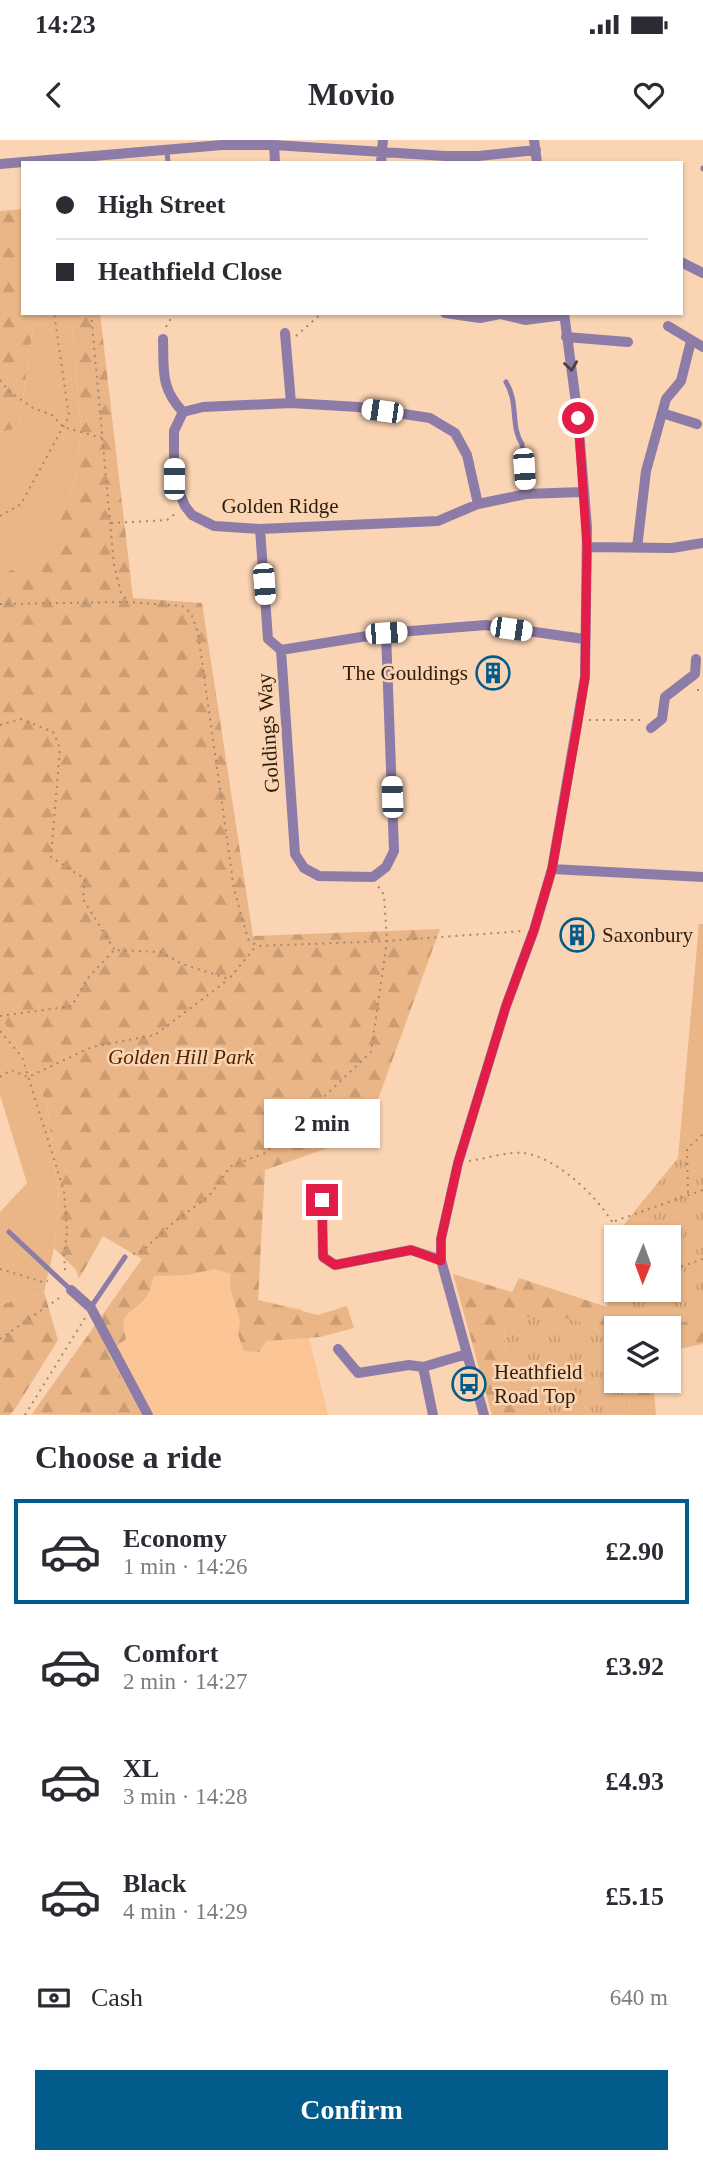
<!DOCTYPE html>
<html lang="en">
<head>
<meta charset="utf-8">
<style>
  body { margin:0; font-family:Georgia,serif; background:#f7f7f7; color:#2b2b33; height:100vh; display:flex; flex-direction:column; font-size:26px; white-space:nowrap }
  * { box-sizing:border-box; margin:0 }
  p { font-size:23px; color:#7c7c81 }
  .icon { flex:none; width:38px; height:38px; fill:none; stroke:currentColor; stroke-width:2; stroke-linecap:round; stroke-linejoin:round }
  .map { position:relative; height:1275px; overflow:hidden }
  .sheet { display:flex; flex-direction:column; background:#fff; flex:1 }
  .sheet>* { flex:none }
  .hud { position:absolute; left:21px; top:21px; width:662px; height:154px; border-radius:0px; box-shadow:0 2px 5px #0004; display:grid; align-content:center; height:154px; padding:0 35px; background:#fff }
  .needle { width:46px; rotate:181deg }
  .controls { position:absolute; left:604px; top:1085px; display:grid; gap:14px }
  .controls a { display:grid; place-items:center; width:77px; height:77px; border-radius:0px; background:#fff; box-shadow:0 2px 5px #0004; font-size:35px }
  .end { position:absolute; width:32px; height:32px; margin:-16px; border:9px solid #e11d48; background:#fff; box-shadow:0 0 0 4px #fff }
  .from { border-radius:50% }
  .bubble { position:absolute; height:49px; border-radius:0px; background:#fff; box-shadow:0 2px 5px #0004; font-size:23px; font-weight:700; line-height:49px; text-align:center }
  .car { position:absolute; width:21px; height:42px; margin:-21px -10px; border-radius:9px; box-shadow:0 0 5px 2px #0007; background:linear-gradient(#fff 24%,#345 0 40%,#fff 0 76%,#345 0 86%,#fff 0) }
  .hud b { display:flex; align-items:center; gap:24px; height:66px; font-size:26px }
  .hud b+b { border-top:2px solid #e1e1e2 }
  .hud i { width:18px; height:18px; background:#2b2b33 }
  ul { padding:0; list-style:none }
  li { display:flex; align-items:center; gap:21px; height:105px; margin:0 14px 10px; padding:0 21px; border:4px solid transparent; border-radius:0px }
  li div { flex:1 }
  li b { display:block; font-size:26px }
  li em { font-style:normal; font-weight:700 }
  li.selected { border-color:#035b8c }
  li>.icon { width:63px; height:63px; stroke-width:1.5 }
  h2 { padding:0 35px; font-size:32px; line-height:84px }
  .pay { display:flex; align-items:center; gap:18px; height:77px; padding:0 35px; font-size:26px }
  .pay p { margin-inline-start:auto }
  .action { display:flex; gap:14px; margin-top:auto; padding:14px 35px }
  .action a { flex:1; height:80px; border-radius:0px; background:#035b8c; color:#fff; font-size:28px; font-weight:700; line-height:80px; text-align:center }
  .status { display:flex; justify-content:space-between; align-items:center; height:49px; padding:0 35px; background:#fff; direction:ltr }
  .status svg { height:19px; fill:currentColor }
  header { display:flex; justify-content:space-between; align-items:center; height:91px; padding:0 35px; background:#fff; font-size:32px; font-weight:700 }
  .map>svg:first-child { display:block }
  .built { fill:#fbc596 }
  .grass { fill:#ebb687 }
  .forest { fill:url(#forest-firs) }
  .park { fill:url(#park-tufts) }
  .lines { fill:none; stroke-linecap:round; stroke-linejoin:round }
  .path { stroke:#a6886e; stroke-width:2; stroke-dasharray:2 5; stroke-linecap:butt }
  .lane { stroke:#8e7ca8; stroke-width:5 }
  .street { stroke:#8e7ca8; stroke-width:10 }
  .oneway { stroke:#503e43 }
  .route { stroke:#e11d48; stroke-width:9 }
  .labels { text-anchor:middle; stroke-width:5; stroke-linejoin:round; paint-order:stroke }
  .street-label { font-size:21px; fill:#2e1d0c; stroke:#fad4b3 }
  .poi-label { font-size:21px; fill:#2e1d0c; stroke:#fad4b3; text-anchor:start }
  .park-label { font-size:21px; font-style:italic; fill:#4b2700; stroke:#fad4b3 }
</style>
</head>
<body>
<div class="status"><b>14:23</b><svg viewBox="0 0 49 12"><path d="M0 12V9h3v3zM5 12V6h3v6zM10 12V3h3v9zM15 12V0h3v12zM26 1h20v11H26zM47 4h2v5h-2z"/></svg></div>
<header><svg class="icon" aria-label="back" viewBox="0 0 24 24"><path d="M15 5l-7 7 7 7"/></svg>Movio<svg class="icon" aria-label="heart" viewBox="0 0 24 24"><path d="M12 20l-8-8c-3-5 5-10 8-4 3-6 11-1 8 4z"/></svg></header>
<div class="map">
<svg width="703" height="1275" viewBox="0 0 703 1275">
  <defs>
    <pattern id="forest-firs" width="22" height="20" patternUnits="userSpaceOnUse" patternTransform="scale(1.75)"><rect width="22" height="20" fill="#ebb687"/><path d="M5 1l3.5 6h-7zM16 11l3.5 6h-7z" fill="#ca9c73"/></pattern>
    <pattern id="park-tufts" width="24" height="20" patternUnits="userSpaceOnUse" patternTransform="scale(1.75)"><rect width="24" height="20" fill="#ebb687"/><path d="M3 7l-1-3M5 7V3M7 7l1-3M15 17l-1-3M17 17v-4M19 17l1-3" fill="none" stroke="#ca9c73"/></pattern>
  </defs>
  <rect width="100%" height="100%" fill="#fad4b3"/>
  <path class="built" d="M142,1119H260L258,1160L302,1169L328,1275H32Z"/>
  <path class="grass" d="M35,173H71L81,289L76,338L43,420L0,434V292L19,288Z
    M699,784H703V1017L678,1018Z
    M0,874L47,963L59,1060L54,1108L44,1152L0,1165V1072L27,1043L0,955Z"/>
  <path class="forest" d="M23,69V173H35L19,288L0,292V71Z
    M71,173H100L133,458L202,463L253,796L440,789L365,995L265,1030L258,1160L318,1175L347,1166L354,1188L320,1197L266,1201L259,1212L244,1211L238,1194L240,1181L230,1147L231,1134L215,1129L187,1135L154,1136C152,1141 151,1148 149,1153C137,1174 116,1168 126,1199L108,1213L142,1275L32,1274L142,1119L103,1096L79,1139L76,1130L54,1108L59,1060L47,963L0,874V434L43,420L76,338L81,289Z
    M453,1134L512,1152L519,1138L607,1167L604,1183L621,1187L604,1194L581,1182L504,1188L508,1245L521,1275H492Z
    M44,1152L58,1200L17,1266L10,1275H0V1165Z
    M703,1178V1204L669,1211L668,1188H653Z
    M629,1241H653L656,1275H611L630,1273Z"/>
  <path class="park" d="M703,1017V1178L653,1188H618L620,1187L604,1183L616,1114V1150H668V1097H619L621,1088L678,1018Z
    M540,1172L581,1182L604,1194L616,1189V1241H629L630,1273L611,1275H521L508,1245L504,1188Z"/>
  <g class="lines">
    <path class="path" d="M91,173L114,425L121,453L128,461
      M166,187L174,173
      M296,196L322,173
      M0,240L10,252L33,268L52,275L63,287L102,298
      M0,376L21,364L69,276L54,173
      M111,383L167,380L176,373
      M0,464L128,462L182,466L191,473L198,493L234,749L248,799L257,806L387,801L384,755L378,746
      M697,550H703
      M589,580H643
      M0,585L21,579L53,592L60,608L51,717L85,739L83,759L114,809
      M0,876L72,866L87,839L114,810L161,812L182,824L229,839L256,806
      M0,891L22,917L64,1051L67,1092L64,1114L65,1131
      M0,937L11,930L28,937L92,907L155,895L229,839
      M469,1021C484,1019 510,1011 524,1013C560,1018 607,1065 620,1097
      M688,1053L687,1009L703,994
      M615,1081L703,1050
      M133,1114L142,1111L173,1083L209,1056L231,1026L265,1013L371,912L387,801L523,791
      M0,1129L43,1142L48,1141
      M668,1131L703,1119
      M0,1199L62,1156
      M25,1275L85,1178"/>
    <path class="lane" d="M167,11L168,23
      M703,28V29
      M506,242C519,263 510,286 522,304L526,354
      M9,1092L71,1150
      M91,1167L125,1117"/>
    <path class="street" d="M534,0L537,23
      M274,5L275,23
      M381,23L383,0
      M0,24L222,5H274L445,16H478L536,10
      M681,122L703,133
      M445,173L480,178L500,174L525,180L564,175
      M668,186L703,207
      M285,193L291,263L358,267L430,278L455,293L467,315L478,364
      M566,197L628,202
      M163,199C164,230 160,248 183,272L203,267L291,263
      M183,272L174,291V339L185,366L192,375L214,386L260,389L438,381L478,364L526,354L582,352
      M662,273L697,284
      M260,389L268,499L281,510L295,714L304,728L319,736L373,737L386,727L394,711L386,493
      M587,407L672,408L703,403
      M637,408L646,331L666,259L681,241L691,201
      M281,510L386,493L486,485L584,499
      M651,588L662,579L665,557L695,534L696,519
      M552,729L703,737
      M322,1060L323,1117L335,1125L411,1110L441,1120
      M71,1150L91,1168L148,1275
      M338,1209L358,1233L409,1225L423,1227L467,1214
      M423,1227L433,1275
      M484,1275L441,1120V1099L458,1023L506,866L534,790L552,729L585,537L587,387L578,278L564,173"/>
  </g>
  <defs><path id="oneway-chevron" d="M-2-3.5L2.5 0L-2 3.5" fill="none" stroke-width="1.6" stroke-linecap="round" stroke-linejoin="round" transform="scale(1.75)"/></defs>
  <use class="oneway" href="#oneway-chevron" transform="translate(571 226) rotate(82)"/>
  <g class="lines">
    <path class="route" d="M322,1060L323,1117L335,1125L411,1110L441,1121V1099L458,1023L506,866L534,790L552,729L578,581L585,537L587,407L578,278"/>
  </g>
  <defs>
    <symbol id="building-ring" viewBox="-11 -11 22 22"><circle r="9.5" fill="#fad4b3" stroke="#035b8c" stroke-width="1.5"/><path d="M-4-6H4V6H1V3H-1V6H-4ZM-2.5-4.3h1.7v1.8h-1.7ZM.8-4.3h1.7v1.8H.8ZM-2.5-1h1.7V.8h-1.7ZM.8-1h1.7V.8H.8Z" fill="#035b8c"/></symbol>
    <symbol id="bus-ring" viewBox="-11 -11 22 22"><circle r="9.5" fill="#fad4b3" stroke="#035b8c" stroke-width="1.5"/><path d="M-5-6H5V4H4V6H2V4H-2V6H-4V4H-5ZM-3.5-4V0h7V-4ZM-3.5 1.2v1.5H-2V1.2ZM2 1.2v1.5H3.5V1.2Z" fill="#035b8c"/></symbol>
  </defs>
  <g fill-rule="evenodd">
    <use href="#building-ring" x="474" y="514" width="38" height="38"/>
    <use href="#building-ring" x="558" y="776" width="38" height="38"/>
    <use href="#bus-ring" x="450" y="1225" width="38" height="38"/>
  </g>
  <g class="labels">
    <g class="street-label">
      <text x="280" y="373">Golden Ridge</text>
      <text transform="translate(268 593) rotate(-94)" y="7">Goldings Way</text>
    </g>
    <g class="poi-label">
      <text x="468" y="540" text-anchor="end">The Gouldings</text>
      <text x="602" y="802">Saxonbury</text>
      <text x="494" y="1239">Heathfield<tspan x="494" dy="24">Road Top</tspan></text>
    </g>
    <g class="park-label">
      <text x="181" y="924">Golden Hill Park</text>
    </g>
  </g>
</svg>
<div class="controls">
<a><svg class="needle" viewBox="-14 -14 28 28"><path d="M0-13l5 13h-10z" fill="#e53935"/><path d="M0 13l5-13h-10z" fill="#7c7c81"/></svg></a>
<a><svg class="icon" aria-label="layers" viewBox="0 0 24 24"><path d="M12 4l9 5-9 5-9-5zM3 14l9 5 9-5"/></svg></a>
</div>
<i class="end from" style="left:578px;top:278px"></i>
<i class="end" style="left:322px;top:1060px"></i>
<div class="bubble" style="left:264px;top:959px;width:116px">2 min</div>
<i class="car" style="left:382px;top:271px;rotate:278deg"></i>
<i class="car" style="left:524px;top:329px;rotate:176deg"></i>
<i class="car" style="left:174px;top:339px;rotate:0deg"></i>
<i class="car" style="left:264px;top:444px;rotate:176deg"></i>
<i class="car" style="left:511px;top:489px;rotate:98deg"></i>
<i class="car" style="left:386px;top:493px;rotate:86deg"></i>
<i class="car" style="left:392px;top:657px;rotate:358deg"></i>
<div class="hud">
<b><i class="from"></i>High Street</b>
<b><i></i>Heathfield Close</b>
</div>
</div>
<section class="sheet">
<h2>Choose a ride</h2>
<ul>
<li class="selected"><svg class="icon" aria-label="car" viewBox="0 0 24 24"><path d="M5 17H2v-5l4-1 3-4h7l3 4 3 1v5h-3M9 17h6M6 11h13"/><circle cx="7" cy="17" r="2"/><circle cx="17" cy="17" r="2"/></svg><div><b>Economy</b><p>1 min · 14:26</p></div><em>£2.90</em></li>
<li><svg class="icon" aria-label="car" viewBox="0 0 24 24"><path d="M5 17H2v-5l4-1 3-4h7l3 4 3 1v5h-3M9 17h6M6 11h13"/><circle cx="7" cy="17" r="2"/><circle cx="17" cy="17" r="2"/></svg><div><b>Comfort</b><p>2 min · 14:27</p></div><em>£3.92</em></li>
<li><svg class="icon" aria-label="car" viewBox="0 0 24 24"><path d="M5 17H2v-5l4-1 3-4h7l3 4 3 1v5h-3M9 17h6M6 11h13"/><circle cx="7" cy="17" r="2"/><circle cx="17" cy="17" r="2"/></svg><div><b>XL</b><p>3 min · 14:28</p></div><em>£4.93</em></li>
<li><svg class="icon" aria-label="car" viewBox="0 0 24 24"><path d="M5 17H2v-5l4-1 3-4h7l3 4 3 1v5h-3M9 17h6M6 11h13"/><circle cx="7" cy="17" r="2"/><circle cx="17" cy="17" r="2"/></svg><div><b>Black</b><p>4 min · 14:29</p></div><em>£5.15</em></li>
</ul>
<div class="pay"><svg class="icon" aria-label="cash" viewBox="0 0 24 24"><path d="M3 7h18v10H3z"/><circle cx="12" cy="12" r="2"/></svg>Cash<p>640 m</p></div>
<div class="action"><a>Confirm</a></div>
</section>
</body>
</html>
